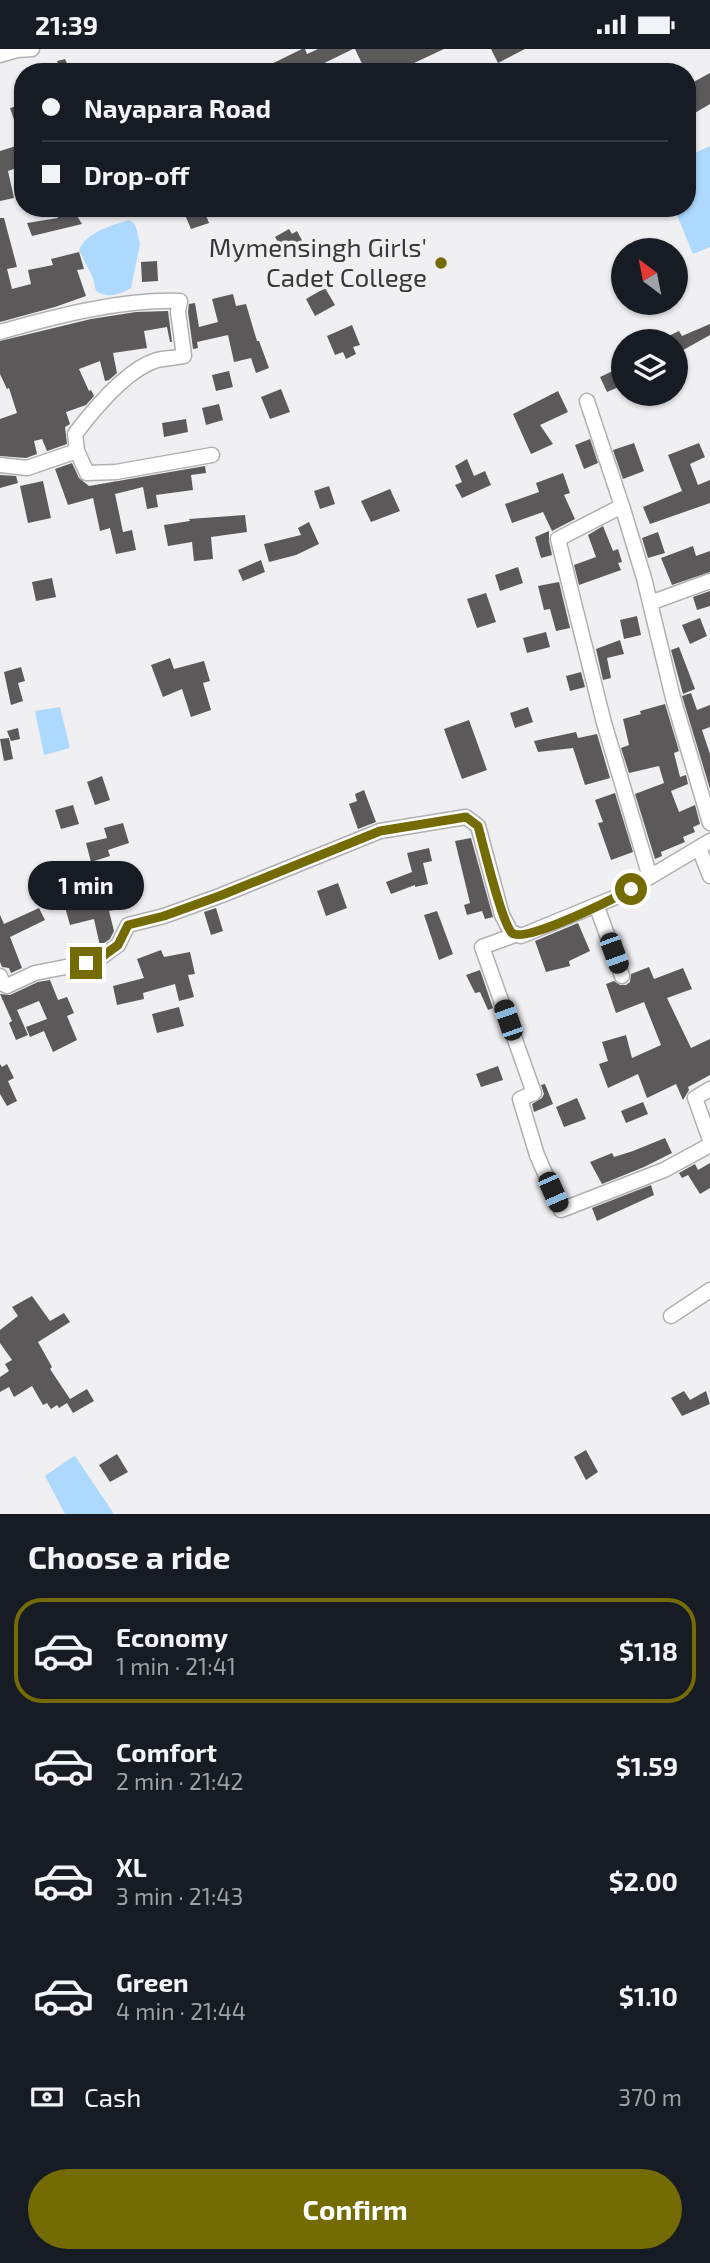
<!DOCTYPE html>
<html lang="en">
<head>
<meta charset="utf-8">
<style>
  body { margin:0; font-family:"Exo 2",sans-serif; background:#20242c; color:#f1f3f6; height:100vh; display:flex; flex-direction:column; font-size:26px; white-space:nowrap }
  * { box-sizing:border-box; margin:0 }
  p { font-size:23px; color:#9ea1a6 }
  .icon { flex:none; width:38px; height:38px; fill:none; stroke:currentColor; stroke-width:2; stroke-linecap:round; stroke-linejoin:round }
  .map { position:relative; height:1465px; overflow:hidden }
  .drawer { display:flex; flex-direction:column; background:#171b24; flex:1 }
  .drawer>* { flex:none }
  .hud { position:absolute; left:14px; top:14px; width:682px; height:154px; border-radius:28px; box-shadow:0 2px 5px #0004; display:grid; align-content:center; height:154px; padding:0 28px; background:#171b24 }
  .needle { width:46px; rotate:328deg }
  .fabs { position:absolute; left:611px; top:189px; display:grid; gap:14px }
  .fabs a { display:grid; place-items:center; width:77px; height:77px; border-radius:50%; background:#171b24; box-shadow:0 2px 5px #0004; font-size:35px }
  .end { position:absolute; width:32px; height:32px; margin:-16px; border:9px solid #756b04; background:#fff; box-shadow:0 0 0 4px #fff }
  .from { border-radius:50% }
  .bubble { position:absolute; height:49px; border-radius:24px; background:#171b24; box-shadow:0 2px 5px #0004; font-size:23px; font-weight:700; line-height:49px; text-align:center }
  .car { position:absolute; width:21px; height:42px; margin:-21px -10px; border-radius:9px; box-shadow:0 0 5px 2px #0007; background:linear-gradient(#222 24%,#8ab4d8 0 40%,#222 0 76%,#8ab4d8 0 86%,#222 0) }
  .hud b { display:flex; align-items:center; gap:24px; height:66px; font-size:26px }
  .hud b+b { border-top:2px solid #363941 }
  .hud i { width:18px; height:18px; background:#f1f3f6 }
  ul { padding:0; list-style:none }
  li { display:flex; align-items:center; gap:21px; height:105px; margin:0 14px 10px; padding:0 14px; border:4px solid transparent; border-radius:28px }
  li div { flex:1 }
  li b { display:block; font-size:26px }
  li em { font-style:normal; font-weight:700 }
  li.current { border-color:#756b04 }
  li>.icon { width:63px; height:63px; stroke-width:1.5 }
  h2 { padding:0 28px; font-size:32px; line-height:84px }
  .pay { display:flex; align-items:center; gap:18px; height:77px; padding:0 28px; font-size:26px }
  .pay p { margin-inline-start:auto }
  .cta { display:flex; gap:14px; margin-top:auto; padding:14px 28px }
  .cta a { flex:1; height:80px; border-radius:42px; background:#756b04; color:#fff; font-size:28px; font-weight:700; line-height:80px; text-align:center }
  .status { display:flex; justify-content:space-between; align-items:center; height:49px; padding:0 35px; background:#171b24; direction:ltr }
  .status svg { height:19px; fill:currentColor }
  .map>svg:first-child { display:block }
  .water { fill:#acd9fd }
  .building { fill:#5c595b }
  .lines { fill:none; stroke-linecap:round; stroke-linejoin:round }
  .minor-casing { stroke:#b0afb2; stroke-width:17 }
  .minor { stroke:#fff; stroke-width:14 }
  .route { stroke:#756b04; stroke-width:9 }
  .poi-dot { fill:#756b04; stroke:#f0eff2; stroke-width:2.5 }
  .labels { text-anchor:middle; stroke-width:7; stroke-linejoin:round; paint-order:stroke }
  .poi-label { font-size:26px; fill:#393839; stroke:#f0eff2; text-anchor:end }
</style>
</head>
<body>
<div class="status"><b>21:39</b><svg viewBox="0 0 49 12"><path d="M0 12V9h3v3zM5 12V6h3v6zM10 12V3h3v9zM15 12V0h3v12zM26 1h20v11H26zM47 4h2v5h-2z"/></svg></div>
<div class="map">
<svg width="710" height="1465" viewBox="0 0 710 1465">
  <rect width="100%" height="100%" fill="#f0eff2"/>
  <path class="water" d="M710,97V198L693,205L674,159H688V107Z
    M129,171L135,175L140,195L131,239C120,245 108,250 96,242L93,229L79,201C87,183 110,177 129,171Z
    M60,658L70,699L44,706L35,662Z
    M74,1407H75L114,1465H65L45,1427Z"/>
  <path class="building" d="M302,0H305L307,5L318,0H353L306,23H255Z
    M355,0H444L414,14L419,23H366Z
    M491,0H525L498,14Z
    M65,10L71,23H61L57,12Z
    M710,24V55L688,68V36Z
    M23,55V91H21L10,59Z
    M16,97L22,117L8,122L14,149L0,152V102Z
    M53,159H72L82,175L32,187L27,174L58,169Z
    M203,159L209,174L191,180L185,166Z
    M0,169H4L17,218L7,220L12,240L31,235L28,221L53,216L51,210L79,203L84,220L77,221L86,247L55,258L0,273Z
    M289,180L292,185L297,182L304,195L286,206L275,188Z
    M157,212L158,232L142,233L141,213Z
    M325,239L335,256L315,267L306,250Z
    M233,245L236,257L246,255L257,292H259L269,319L256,324L251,309L234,313L228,286L197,293L198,299L193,300L188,263L189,255L195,254L199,278L218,273L212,250Z
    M168,262L172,293H170L167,278L144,282L147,299L113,304L117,324L109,331L105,332L100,312L79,320L89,342L91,341L94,347L86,356L66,363L70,375L65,378L67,395L47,402L42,390L34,392L37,405L26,409L0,407V370L17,364L9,339L7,340L0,325V292L91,270L136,263Z
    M710,275V286L676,305V292H658L679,282L682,287Z
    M352,276L360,296L353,298L356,305L346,310L343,303L335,306L327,287Z
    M615,321L621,337L607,343L600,328Z
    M229,322L233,338L216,342L212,326Z
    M281,340L290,363L270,370L261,348Z
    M558,342L568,363L540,376L553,395L531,405L513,365Z
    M219,355L223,371L206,376L202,359Z
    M186,370L188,383L164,388L162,374Z
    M590,390L598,414L584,420L575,396Z
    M634,394L644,422L623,430L613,401Z
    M699,394L705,408L690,415L698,436L710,431V454L650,475L643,458L682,442L668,406Z
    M467,410L474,427L485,422L491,436L462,449L455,436L462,433L455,417Z
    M72,414L79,429L89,437L205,417L206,424L191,426L193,441L156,446L158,458L147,460L143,438L115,445L123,483L132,481L136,501L116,505L110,479L100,482L93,449L68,456L55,420Z
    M563,424L570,444L564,446L575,470L552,482L543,463L512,474L505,455L539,443L536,434Z
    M0,426L16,427L18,434L0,439Z
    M43,432L51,469L28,474L20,437Z
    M329,437L335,455L320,460L314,442Z
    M390,440L400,462L371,473L361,452Z
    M245,466L247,483L211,488L213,510L194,512L192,493L168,497L164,476L190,472L189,470Z
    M309,473L319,495L296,506L269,513L264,495L301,486L298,479Z
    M603,477L613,502L618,500L622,513L618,514L621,521L579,536L574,516L596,508L588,486Z
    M549,482V492L552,506L541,509L535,488Z
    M658,483L665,504L648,509L642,489Z
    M693,497L696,507L710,502V523L672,536L661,509Z
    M261,511L265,523L243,532L238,521Z
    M518,518L523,534L500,542L495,526Z
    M52,529L56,548L36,552L32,533Z
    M559,533L570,579L556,582L550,560L544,561L538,537Z
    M710,542V557L697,561L693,548Z
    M486,544L496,573L477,579L467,550Z
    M637,567L641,586L624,590L620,571Z
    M700,569L707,587L690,595L682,576Z
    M546,583L550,598L527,604L523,589Z
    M620,591L624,605L607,609L611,629L603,631L596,600Z
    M679,598L695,640L683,645L671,601Z
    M170,609L174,620L204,612L210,632L203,634L211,661L191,668L182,640L163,648L151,616Z
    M21,618L25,632L18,634L23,652L11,656L4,623Z
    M581,623L585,638L570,642L566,627Z
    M691,644L697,661L710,656V678L702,681L710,705V740L682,647Z
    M665,655L679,702L674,704L680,728L686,726L688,735L671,742L679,763L695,756L700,775L693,778L695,783L683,788L685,793L661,803L662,807L655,810L635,745L664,734L659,717L629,724L621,699L629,696L623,670L641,665L640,662Z
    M528,658L533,673L515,679L510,664Z
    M469,671L487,721L462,730L444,680Z
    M18,679L20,690L11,692L7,682Z
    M576,683L578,689L597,685L610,729L585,736L573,699L538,703L534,692Z
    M9,689L13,710L4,712L0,690Z
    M102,727L110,751L95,756L87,733Z
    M364,741L376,773L358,780L349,755L357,752L355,745Z
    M615,744L633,803L611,811L598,774L603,773L595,751Z
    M73,756L79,775L61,780L55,761Z
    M123,774L129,794L108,801L110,807L91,813L86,794L107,789L104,779Z
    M471,789L493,868L485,870L482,862L467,866L464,856L470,854L455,792Z
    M429,799L432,812L423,814L428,835L415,838V836L391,845L386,833L412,823L407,804Z
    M338,834L347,859L326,867L317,842Z
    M108,841L114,861L109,862L114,882L110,890L100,897L94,870L70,876L63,851Z
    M39,859L45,871L10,888L22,919L11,924L9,919L2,918L0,913V866L4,875Z
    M216,859L223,882L211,886L204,863Z
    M437,862L453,905L439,911L424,866Z
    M578,874L590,902L569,912L570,917L546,923L535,892Z
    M161,901L164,908L190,903L195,925L188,926L194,948L179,952L175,935L143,944L144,950L117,956L113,937L144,929L137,910Z
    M649,918L654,930L683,919L692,940L667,949L691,999L710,990V1026L688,1038L689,1041L683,1051L676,1035L647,1049L638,1025L608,1039L599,1015L608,1012L602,993L626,986L632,1009L661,996L644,953L616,964L606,935L614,932L620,936H626L630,933L631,925Z
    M480,921L493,959L488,961L480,943L475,944L466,926Z
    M50,931L58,951L67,948L74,964L67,967L77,991L53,1003L44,982L30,988L26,978L47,970L39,952L17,961L28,986L16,991L9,974L12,972L0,945L10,946L38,933Z
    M179,958L184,977L157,984L152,965Z
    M0,1015L2,1018L7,1015L14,1029L8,1032L17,1052L7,1057L0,1045Z
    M498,1017L503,1031L481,1038L476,1025Z
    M545,1035L553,1055L534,1063L532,1055L542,1049L544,1045L541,1036Z
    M577,1049L586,1070L564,1078L556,1058Z
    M643,1053L648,1065L626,1074L621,1062Z
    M665,1089L672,1104L644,1118L602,1135L590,1113L612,1104L614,1108L633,1102Z
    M710,1114V1139L700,1145L688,1126L682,1129L679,1124L695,1115L698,1121Z
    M651,1136L654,1146L597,1172L592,1159Z
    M32,1247L50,1272L64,1264L70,1273L38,1293L52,1318L50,1320L70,1350L87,1340L94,1352L73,1364L67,1354L59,1359L57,1356L51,1360L47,1354L43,1356L32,1337L14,1348L9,1338L0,1343V1328L9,1322L5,1315L12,1311L0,1294V1281L18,1267L12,1258Z
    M684,1342L690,1351L706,1342L710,1355L682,1367L671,1349Z
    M586,1401L598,1423L586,1431L574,1408Z
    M117,1405L128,1423L110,1433L99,1416Z"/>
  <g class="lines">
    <defs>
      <path id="minor" d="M0,6L17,1L32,0
        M0,283C56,267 122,250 180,252L178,263L184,307C175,309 166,309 157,311C127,320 94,360 75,385L77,402
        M587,352L622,457L558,490L604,674L650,828
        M0,416L27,419L77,402L87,424L116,423L212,406
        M622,457L644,529L673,649L710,774
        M650,554L710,532
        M699,799L710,827
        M597,858L622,927
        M515,886L482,898L534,1044L520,1050L537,1106L561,1161L664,1121L710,1096
        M0,927L3,935L7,937L35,924L86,914L103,907L118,896L128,876L164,867L222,846L380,782L466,768L478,777L502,866L511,883L521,887L616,848L710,792
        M710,1040L695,1049L710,1091
        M671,1267L710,1241"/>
    </defs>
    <use href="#minor" class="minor-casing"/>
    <use href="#minor" class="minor"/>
  </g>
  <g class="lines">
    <path class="route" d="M86,914L103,907L118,896L128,876L164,867L222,846L380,782L466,768L478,777C483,795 502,875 512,884C525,895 615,849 631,840"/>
  </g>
  <circle class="poi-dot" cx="441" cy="214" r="7"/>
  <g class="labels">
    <g class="poi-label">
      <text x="427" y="208">Mymensingh Girls'<tspan x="427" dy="30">Cadet College</tspan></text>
    </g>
  </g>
</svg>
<div class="fabs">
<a><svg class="needle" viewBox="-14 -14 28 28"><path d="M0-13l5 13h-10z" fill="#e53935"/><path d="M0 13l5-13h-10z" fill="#9ea1a6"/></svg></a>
<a><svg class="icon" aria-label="layers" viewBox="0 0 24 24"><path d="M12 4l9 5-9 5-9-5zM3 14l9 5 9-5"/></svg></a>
</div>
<i class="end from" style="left:631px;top:840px"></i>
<i class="end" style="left:86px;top:914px"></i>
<div class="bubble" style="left:28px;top:812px;width:116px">1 min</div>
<i class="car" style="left:614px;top:904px;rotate:160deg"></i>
<i class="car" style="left:508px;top:971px;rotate:341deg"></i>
<i class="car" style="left:553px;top:1143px;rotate:156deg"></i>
<div class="hud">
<b><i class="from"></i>Nayapara Road</b>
<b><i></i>Drop-off</b>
</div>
</div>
<section class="drawer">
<h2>Choose a ride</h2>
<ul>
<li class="current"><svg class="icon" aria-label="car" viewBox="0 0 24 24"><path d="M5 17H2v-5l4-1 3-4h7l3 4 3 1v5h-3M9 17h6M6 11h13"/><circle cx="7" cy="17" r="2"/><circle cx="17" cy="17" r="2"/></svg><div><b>Economy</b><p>1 min · 21:41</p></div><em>$1.18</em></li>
<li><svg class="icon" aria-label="car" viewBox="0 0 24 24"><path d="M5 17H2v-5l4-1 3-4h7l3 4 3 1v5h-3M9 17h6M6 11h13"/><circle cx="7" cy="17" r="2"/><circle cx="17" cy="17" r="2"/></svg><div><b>Comfort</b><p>2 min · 21:42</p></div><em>$1.59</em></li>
<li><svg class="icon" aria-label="car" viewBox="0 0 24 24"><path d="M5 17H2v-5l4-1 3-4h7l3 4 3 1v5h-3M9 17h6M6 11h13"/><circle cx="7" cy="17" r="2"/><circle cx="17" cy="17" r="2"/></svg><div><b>XL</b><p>3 min · 21:43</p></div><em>$2.00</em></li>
<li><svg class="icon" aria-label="car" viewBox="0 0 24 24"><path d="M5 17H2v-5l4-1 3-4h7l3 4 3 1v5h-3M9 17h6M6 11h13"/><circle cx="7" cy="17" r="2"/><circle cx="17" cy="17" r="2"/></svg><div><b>Green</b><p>4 min · 21:44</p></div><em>$1.10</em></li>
</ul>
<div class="pay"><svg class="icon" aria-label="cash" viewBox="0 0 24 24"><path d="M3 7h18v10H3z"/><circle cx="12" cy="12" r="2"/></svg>Cash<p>370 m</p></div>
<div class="cta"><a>Confirm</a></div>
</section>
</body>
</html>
